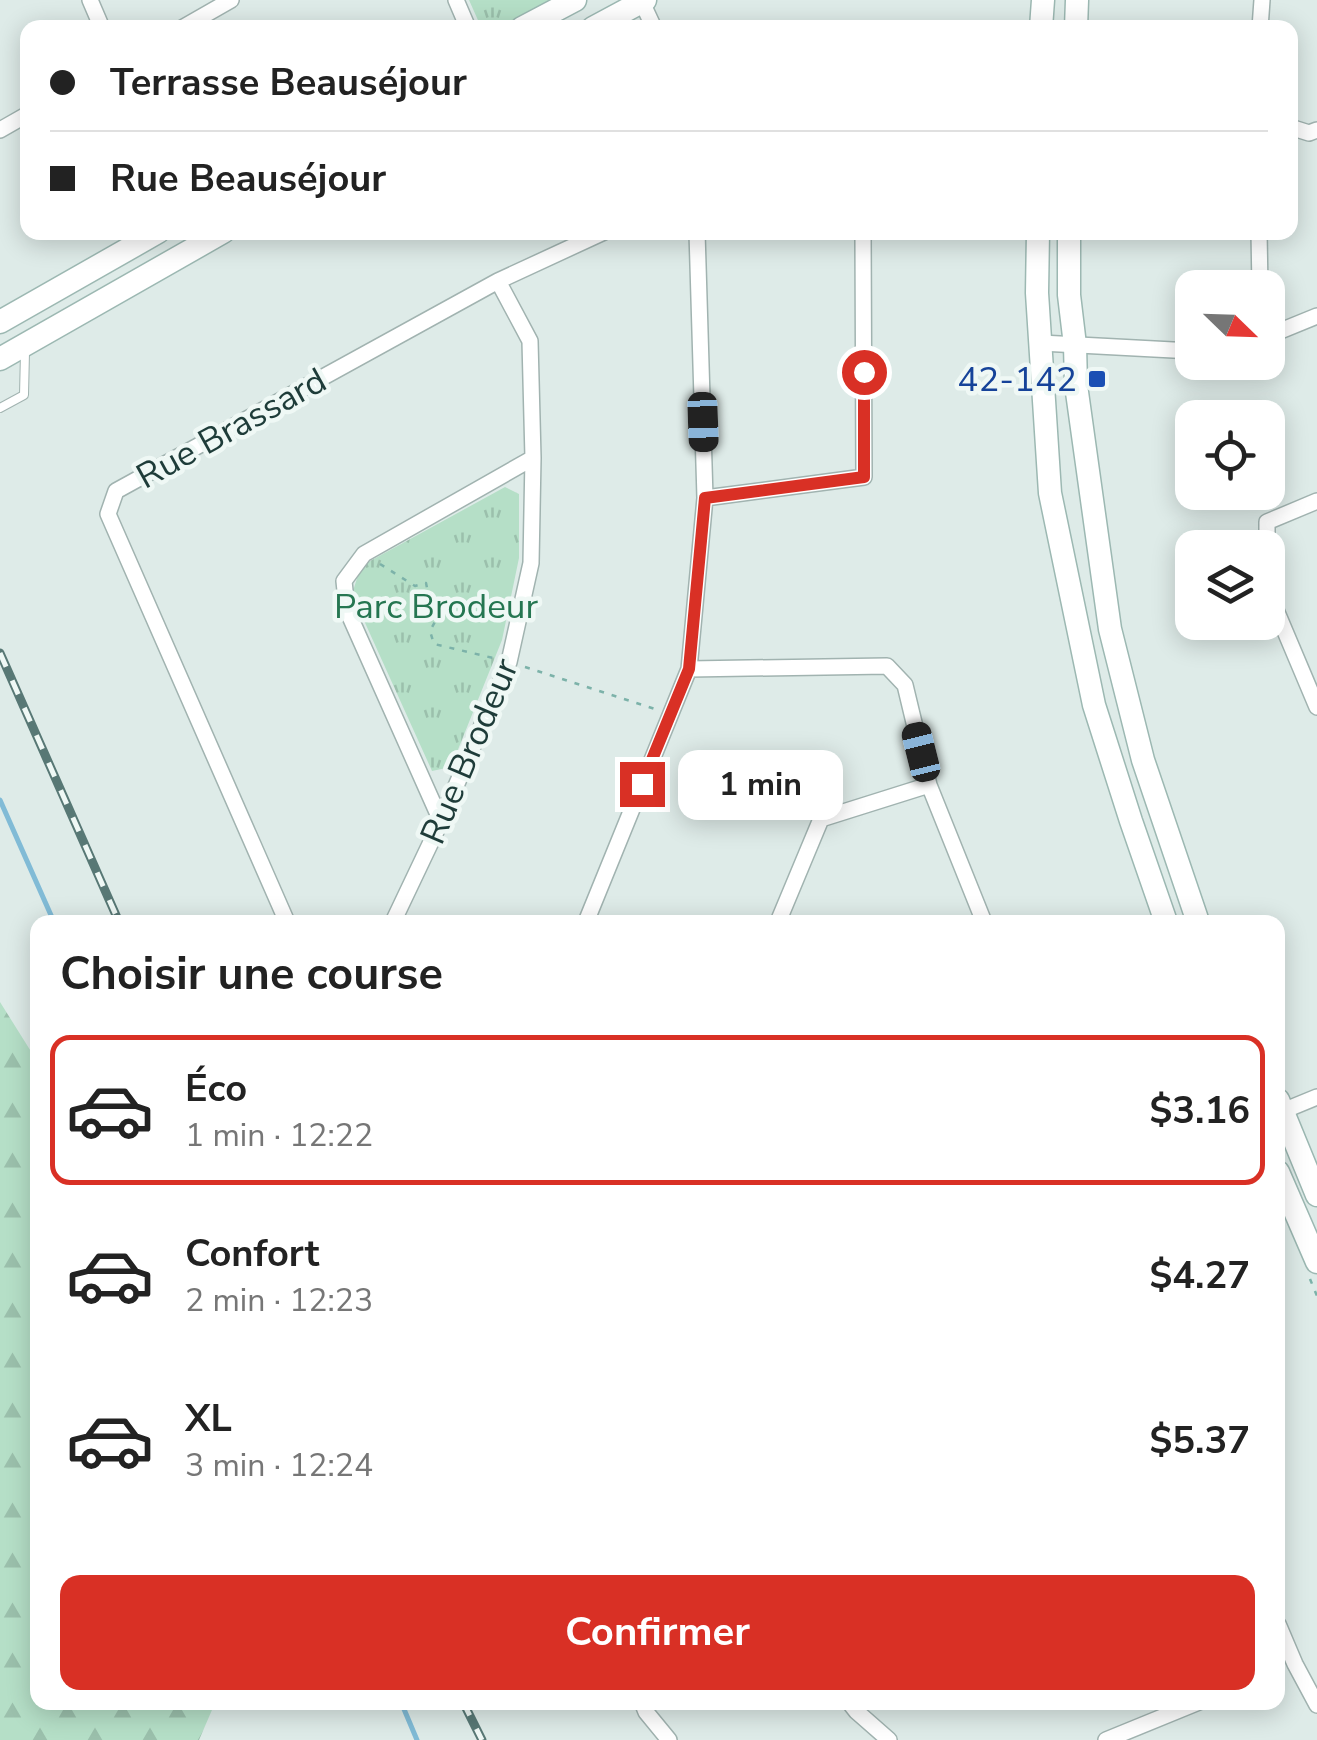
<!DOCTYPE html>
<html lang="fr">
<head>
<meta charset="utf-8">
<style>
  body { margin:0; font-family:"Nunito Sans",sans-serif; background:#f6f6f6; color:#222; height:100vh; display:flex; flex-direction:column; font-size:38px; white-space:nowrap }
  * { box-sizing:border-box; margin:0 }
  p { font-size:32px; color:#767676 }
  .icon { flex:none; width:55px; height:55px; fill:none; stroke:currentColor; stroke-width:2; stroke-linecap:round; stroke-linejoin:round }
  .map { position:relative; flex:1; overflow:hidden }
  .sheet { position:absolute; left:30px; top:915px; width:1255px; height:795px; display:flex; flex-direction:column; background:#fff; border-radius:20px; box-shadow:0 5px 25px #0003 }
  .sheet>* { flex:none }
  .guide { position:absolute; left:20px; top:20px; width:1278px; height:220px; border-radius:20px; box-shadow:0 5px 25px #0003; display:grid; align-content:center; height:220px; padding:0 30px; background:#fff }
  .needle { width:65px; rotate:113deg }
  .fabs { position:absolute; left:1175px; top:270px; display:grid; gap:20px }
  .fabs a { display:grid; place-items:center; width:110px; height:110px; border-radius:20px; background:#fff; box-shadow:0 5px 25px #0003; font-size:50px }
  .end { position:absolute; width:45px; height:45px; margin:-22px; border:12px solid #d93025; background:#fff; box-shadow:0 0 0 5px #fff }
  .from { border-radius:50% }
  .bubble { position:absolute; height:70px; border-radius:20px; background:#fff; box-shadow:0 5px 25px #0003; font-size:32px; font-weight:700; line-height:70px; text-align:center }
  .car { position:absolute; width:30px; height:60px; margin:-30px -15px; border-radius:12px; box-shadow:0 0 8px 2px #0007; background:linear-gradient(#222 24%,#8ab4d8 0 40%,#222 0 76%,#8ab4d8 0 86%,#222 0) }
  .guide b { display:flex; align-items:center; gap:35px; height:95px; font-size:38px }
  .guide b+b { border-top:2px solid #e0e0e0 }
  .guide i { width:25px; height:25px; background:#222 }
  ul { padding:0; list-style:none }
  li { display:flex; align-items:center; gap:30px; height:150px; margin:0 20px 15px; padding:0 10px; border:5px solid transparent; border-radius:20px }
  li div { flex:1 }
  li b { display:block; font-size:38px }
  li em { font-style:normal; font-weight:700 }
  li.active { border-color:#d93025 }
  li>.icon { width:90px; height:90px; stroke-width:1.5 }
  h2 { padding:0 30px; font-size:45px; line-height:120px }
  .button { display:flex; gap:20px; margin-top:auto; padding:20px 30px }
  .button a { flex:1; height:115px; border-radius:20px; background:#d93025; color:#fff; font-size:40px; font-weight:700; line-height:115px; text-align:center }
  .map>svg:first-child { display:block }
  .forest { fill:url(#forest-firs) }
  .park { fill:url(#park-tufts) }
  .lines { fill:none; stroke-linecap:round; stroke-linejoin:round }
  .stream { stroke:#81bbd6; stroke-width:5 }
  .lane-casing { stroke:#a1b3b0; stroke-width:10 }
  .street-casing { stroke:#a1b3b0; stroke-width:18 }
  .secondary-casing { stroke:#9cb8b2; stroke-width:25 }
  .path { stroke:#7cb2a9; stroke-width:2.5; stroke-dasharray:5 8; stroke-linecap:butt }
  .lane { stroke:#fff; stroke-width:8 }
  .street { stroke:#fff; stroke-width:15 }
  .secondary { stroke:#fff; stroke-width:22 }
  .rail-casing { stroke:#587875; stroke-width:9 }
  .rail { stroke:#eff8f5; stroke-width:5; stroke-dasharray:15; stroke-linecap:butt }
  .route { stroke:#d93025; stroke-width:12 }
  .transit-dot { fill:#1a4fb4; stroke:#eff8f5; stroke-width:4 }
  .labels { text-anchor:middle; stroke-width:9; stroke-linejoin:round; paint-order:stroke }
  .transit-label { font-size:35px; fill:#164399; stroke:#eff8f5; text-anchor:end }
  .street-label { font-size:35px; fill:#1e3c39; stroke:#eff8f5 }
  .park-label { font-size:35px; fill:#257651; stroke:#eff8f5 }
</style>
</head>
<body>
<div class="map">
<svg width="1317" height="1740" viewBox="0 0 1317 1740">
  <defs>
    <pattern id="forest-firs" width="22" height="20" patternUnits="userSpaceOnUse" patternTransform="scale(2.5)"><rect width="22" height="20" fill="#b5dfc7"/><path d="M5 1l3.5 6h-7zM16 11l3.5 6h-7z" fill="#9bc0ac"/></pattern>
    <pattern id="park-tufts" width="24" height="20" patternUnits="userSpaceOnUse" patternTransform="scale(2.5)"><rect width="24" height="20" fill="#b5dfc7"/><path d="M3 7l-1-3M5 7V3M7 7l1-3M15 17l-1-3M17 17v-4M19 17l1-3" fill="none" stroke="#9bc0ac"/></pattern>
  </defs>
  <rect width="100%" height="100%" fill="#deebe8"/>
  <path class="forest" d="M0,1002L37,1061L38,1702L215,1703L199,1740H0Z"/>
  <path class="park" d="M469,0H556L505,28L481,27Z
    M505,487L519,494V558L502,640L451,767L432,771L352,594L361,566Z"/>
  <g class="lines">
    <path class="stream" d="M0,800L54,922
      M401,1702L417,1740"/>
    <defs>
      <path id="lane" d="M0,408L24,395L25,352"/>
      <path id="street" d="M90,0L102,28
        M456,0L468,28
        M641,0L654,28
        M182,28L231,0
        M1260,28L1262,0
        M1290,127L1309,133L1317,130
        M0,130L28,114
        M1259,232L1260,288
        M1268,336L1317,316
        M1041,343L1192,351
        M705,498L864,477L863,232
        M1267,548V522L1317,501
        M1268,591L1317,707
        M689,669L887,666L905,685L929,785L984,922
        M441,821L347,610L344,581L364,554L533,458
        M287,922L108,514L116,491L498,281L604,232
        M393,922L441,821L509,662L531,563L533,458L530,341L498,281
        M586,922L689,669L705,498L697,232
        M778,922L821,819L929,785
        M1278,1113L1317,1097
        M1278,1624L1295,1664L1317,1705
        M642,1702L646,1712L669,1740
        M849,1702L856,1711L889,1740
        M1106,1740L1199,1702"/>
      <path id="secondary" d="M522,28L575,0
        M593,28L645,0
        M1041,28L1043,0
        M1076,28L1077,0
        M1038,232L1037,293L1050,493L1094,705L1131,821L1166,922
        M1069,232V295L1075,345L1076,385L1110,629L1143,760L1198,922
        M0,322L158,232
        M0,359L223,232
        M1278,1100L1317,1195
        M1278,1172L1317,1262"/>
    </defs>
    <use href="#lane" class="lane-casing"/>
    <use href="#street" class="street-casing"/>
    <use href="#secondary" class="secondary-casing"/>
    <path class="path" d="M380,564L415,586L426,583L429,597L444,605L430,631L434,644L493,658
      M525,667L655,709
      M1278,1073L1281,1082
      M1310,1279L1317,1296"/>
    <use href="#lane" class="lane"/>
    <use href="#street" class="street"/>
    <use href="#secondary" class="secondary"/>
    <defs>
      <path id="rail" d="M0,653L119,922
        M463,1702L482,1740"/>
    </defs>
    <use href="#rail" class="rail-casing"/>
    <use href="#rail" class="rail"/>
  </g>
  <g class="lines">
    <path class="route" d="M642,784L689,669L705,498L864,477V372"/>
  </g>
  <rect class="transit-dot" x="1087" y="369" width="20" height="20" rx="5"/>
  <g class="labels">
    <g class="transit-label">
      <text x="1077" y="391">42-142</text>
    </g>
    <g class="street-label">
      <text transform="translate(231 428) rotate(-29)" y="12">Rue Brassard</text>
      <text transform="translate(469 751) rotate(-67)" y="12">Rue Brodeur</text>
    </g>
    <g class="park-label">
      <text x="436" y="618">Parc Brodeur</text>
    </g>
  </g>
</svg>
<div class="fabs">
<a><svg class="needle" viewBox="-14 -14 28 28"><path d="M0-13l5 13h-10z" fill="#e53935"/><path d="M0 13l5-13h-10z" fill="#767676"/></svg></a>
<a><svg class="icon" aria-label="locate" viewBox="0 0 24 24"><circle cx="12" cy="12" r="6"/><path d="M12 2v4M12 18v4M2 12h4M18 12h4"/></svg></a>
<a><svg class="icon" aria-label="layers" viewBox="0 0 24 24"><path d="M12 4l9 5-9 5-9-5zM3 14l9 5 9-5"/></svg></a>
</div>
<i class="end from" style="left:864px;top:372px"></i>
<i class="end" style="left:642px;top:784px"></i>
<div class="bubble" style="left:678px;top:750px;width:165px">1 min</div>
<i class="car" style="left:703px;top:422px;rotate:178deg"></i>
<i class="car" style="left:921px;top:752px;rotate:346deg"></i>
<div class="guide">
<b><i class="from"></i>Terrasse Beauséjour</b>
<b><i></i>Rue Beauséjour</b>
</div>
<section class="sheet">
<h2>Choisir une course</h2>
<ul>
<li class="active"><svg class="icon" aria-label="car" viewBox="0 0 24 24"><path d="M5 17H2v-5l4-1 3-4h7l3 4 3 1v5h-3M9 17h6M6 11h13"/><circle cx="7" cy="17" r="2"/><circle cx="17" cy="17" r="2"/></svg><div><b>Éco</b><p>1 min · 12:22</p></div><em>$3.16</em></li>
<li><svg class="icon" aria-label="car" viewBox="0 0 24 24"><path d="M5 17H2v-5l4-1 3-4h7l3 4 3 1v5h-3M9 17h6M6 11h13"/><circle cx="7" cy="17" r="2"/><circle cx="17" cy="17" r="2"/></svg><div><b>Confort</b><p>2 min · 12:23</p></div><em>$4.27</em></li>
<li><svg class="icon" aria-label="car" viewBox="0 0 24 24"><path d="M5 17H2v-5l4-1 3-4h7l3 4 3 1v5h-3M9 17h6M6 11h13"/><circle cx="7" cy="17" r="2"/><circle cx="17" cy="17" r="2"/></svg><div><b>XL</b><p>3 min · 12:24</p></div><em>$5.37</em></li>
</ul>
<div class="button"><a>Confirmer</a></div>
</section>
</div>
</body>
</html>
